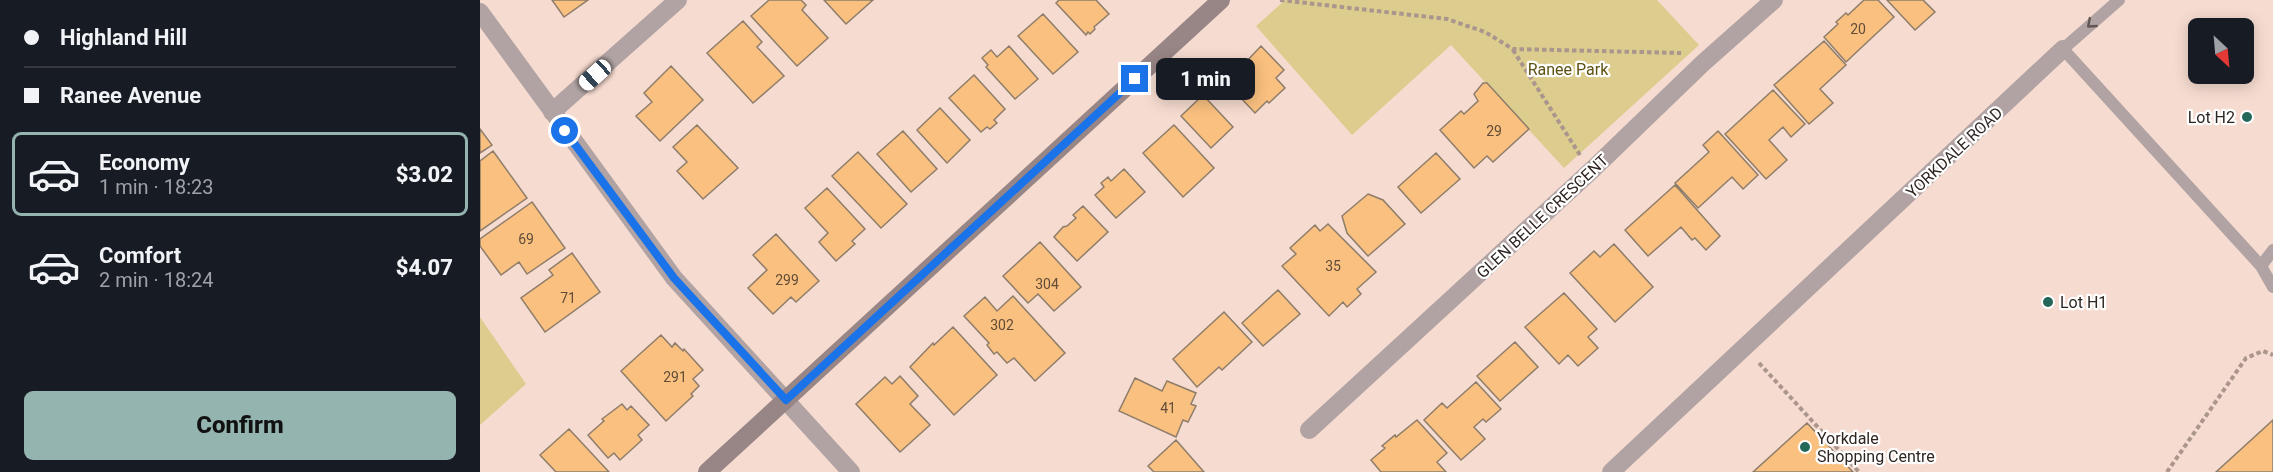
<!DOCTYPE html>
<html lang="en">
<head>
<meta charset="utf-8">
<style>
  body { margin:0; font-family:Roboto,sans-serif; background:#242831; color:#f1f3f6; height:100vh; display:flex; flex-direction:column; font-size:22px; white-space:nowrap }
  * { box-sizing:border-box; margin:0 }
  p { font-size:20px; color:#9ea1a6 }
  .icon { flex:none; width:33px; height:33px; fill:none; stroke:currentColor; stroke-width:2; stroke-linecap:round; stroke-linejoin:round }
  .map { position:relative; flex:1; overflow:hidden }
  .sheet { display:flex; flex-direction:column; background:#171b24; width:480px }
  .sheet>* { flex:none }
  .banner { display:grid; align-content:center; height:132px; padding:0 24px; background:#171b24 }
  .needle { width:39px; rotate:154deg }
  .fabs { position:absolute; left:1708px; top:18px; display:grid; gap:12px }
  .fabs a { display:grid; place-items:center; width:66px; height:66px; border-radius:9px; background:#171b24; box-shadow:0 3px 15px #0003; font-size:30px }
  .end { position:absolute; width:27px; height:27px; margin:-14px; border:8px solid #1a73e8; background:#fff; box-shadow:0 0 0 3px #fff }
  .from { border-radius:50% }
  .bubble { position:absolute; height:42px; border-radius:9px; background:#171b24; box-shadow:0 3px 15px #0003; font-size:20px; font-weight:800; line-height:42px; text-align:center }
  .car { position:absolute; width:18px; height:36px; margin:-18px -9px; border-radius:8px; box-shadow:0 0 4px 2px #0007; background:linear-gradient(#fff 24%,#345 0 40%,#fff 0 76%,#345 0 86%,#fff 0) }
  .banner b { display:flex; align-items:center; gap:21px; height:57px; font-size:22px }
  .banner b+b { border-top:2px solid #363941 }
  .banner i { width:15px; height:15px; background:#f1f3f6 }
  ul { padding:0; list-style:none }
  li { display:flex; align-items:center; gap:18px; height:84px; margin:0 12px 9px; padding:0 12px; border:3px solid transparent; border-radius:9px }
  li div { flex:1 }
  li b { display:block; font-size:22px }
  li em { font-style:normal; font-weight:800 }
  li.current { border-color:#94b4af }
  li>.icon { width:54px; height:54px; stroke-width:1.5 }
  .primary-button { display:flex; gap:12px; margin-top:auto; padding:12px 24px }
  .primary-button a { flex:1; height:69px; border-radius:9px; background:#94b4af; color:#111; font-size:24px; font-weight:800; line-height:69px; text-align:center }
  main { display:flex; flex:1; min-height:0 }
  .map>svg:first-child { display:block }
  .green { fill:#dccd8e }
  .building { fill:#f9c07f; stroke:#8e7d6a; stroke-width:1.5 }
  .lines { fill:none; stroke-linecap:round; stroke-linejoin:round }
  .path { stroke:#aa968d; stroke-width:4; stroke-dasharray:4.5 3; stroke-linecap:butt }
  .lane { stroke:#b1a3a3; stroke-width:12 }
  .street { stroke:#b1a3a3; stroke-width:18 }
  .secondary { stroke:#988585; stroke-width:18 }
  .oneway { stroke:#635755 }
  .route { stroke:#1a73e8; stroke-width:8 }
  .poi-dot { fill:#236759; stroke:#fff; stroke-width:2 }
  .labels { text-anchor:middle; stroke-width:4.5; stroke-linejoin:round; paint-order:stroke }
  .number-label { font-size:14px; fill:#624c38 }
  .park-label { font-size:16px; fill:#5e5112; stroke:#fff }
  .poi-label { font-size:16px; fill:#2f2521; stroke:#fff; text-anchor:start }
  .street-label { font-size:16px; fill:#2f2521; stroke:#fff }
</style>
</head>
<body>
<main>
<section class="sheet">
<div class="banner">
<b><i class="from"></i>Highland Hill</b>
<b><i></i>Ranee Avenue</b>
</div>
<ul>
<li class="current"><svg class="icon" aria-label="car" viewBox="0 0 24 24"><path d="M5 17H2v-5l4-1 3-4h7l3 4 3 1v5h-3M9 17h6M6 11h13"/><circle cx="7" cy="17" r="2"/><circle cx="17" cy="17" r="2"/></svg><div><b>Economy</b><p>1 min · 18:23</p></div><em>$3.02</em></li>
<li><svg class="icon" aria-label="car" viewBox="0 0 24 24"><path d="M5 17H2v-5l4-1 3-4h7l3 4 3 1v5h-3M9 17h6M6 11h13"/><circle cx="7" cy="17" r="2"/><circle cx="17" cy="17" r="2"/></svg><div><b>Comfort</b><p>2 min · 18:24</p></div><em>$4.07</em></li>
</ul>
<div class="primary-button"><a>Confirm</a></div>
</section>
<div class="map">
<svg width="1793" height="472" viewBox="0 0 1793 472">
  <rect width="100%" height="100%" fill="#f6dbd0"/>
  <path class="green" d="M805,0H1177L1219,45L1084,168L971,45L872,135L776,26Z
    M0,317L46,384L0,425Z"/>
  <path class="building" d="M72,0H108L84,17Z
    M289,0H321L326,5L322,10L348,38L317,66L271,16Z
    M344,0H393L366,24Z
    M579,0H616L629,14L614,27L615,29L610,34L608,32L606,35L576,3Z
    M1384,0H1398L1414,17L1366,62L1344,37L1358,24L1356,22L1366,13L1368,15Z
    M1407,0H1443L1455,12L1435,30Z
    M563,14L598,52L573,74L538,36Z
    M263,21L282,42L277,47L304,76L273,103L227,53Z
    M1344,41L1366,65L1340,89L1353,103L1329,124L1294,85Z
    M529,46L558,79L535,99L506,67L508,65L502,58L511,50L517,57Z
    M781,46L804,70L796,78L805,88L789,103L787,101L775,113L742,78L760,60L764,64Z
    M191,66L223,100L180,141L156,116L172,102L164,93Z
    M494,75L525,109L514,120L517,123L510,129L507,127L501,132L469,98Z
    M1003,83H1007L1049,129L1013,162L1007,156L994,168L960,130L981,111L984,114L998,101L994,94Z
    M1293,90L1325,124L1311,137L1303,127L1289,140L1307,160L1286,179L1245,134Z
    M723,95L753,127L731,148L701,116Z
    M460,108L490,140L467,163L437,130Z
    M217,125L258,168L223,199L197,171L207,162L193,147Z
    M694,125L734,168L703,197L663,153Z
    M0,129L12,145L0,153Z
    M423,131L457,169L431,192L397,154Z
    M1238,131L1278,175L1263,189L1252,177L1218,208L1195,183L1229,152L1223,145Z
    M13,151L47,198L0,231V161Z
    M378,152L427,204L401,228L352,176Z
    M956,153L980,179L941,213L918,187Z
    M644,169L665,192L636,218L615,195L624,187L621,183L628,177L631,181Z
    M1195,185L1240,236L1226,250L1215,238L1212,240L1201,227L1168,256L1145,230Z
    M347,188L385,229L372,241L375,244L356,261L339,242L348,233L325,208Z
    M888,194L903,200L925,224L888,256L867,233L862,216Z
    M52,202L85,248L47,274L39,262L21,275L0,246V239Z
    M603,206L628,232L597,261L574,237L583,227L587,226L596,218L593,215Z
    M848,224L896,272L877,289L881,294L867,307L863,302L849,316L802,266L816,254L810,248L835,225L840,231Z
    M296,234L339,281L316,302L311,297L293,314L268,288L287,270L273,255Z
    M560,242L601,287L574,311L558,294L548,303L523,276Z
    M1134,244L1173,287L1135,322L1090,273L1114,251L1120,257Z
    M92,253L120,292L65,332L41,298L73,275L69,270Z
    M798,290L820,314L783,346L762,323Z
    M1084,293L1117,329L1108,337L1118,348L1098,366L1088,355L1079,364L1045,327Z
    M533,296L585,353L555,381L534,358L527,363L517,352L514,354L507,345L509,343L484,316L505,297L517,311Z
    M744,312L772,342L742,370L739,367L717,387L693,359Z
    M473,327L517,375L474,415L430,367L453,343L454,345Z
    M181,335L192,347L195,343L203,351L204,349L223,370L213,379L219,386L211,394L213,396L186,421L141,371Z
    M1035,342L1058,367L1020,401L997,376Z
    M420,376L438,396L430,404L450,425L420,452L376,404L405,377L412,384Z
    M655,378L682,391L687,381L716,393L711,404L716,406L708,422L703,420L696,437L639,411Z
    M996,382L1021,409L1006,422L1003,419L994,427L1005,439L981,460L944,420L962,403L967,408Z
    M142,404L147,410L151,406L169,425L158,435L162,440L140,460L134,453L128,458L108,435L124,421L122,419Z
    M937,420L967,453L957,462L966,472H901L891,460L905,448L902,446L915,435L916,437Z
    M1793,420V472H1736Z
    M1327,423L1373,472H1273Z
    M89,429L129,472H76L60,455Z
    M696,440L724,472H674L668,466Z"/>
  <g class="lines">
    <path class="path" d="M800,0L967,19L1005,32L1033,49L1201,53
      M1033,50L1100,155
      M1279,363L1379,472
      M1687,472L1766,358L1783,351L1793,355"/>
    <path class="lane" d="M1639,0L1583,49L1781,266L1793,287
      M1781,266L1793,250"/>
    <path class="street" d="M0,12L194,278L371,472
      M72,112L198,0
      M829,430L1113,169L1223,63L1294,0
      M1131,472L1583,49"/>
    <path class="secondary" d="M227,472L741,0"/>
  </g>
  <defs><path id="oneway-chevron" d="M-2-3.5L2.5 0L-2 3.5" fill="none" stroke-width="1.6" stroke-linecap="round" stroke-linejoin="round" transform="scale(1.5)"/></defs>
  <use class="oneway" href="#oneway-chevron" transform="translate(1611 24) rotate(139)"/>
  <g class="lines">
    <path class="route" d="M85,131L194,278L306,400L655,79"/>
  </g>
  <g class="poi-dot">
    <circle cx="1767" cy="117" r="6"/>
    <circle cx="1568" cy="302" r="6"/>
    <circle cx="1325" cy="447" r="6"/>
  </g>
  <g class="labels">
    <g class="number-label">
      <text x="1378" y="34">20</text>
      <text x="1014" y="136">29</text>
      <text x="46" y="244">69</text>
      <text x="853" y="271">35</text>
      <text x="307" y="285">299</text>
      <text x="567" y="289">304</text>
      <text x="88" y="303">71</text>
      <text x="522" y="330">302</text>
      <text x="195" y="382">291</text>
      <text x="688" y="413">41</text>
    </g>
    <g class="park-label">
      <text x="1088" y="75">Ranee Park</text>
    </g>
    <g class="poi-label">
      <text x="1755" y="123" text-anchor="end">Lot H2</text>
      <text x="1580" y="308">Lot H1</text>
      <text x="1337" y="444">Yorkdale<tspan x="1337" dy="18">Shopping Centre</tspan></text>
    </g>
    <g class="street-label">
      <text transform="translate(1474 152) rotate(-43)" y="6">YORKDALE ROAD</text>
      <text transform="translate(1062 216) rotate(-43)" y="6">GLEN BELLE CRESCENT</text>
    </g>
  </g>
</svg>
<div class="fabs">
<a><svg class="needle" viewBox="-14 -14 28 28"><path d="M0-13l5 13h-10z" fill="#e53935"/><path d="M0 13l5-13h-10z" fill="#9ea1a6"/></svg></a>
</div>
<i class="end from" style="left:85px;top:131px"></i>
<i class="end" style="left:655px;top:79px"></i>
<div class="bubble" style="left:676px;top:58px;width:99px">1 min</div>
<i class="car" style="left:115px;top:75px;rotate:228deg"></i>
</div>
</main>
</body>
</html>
